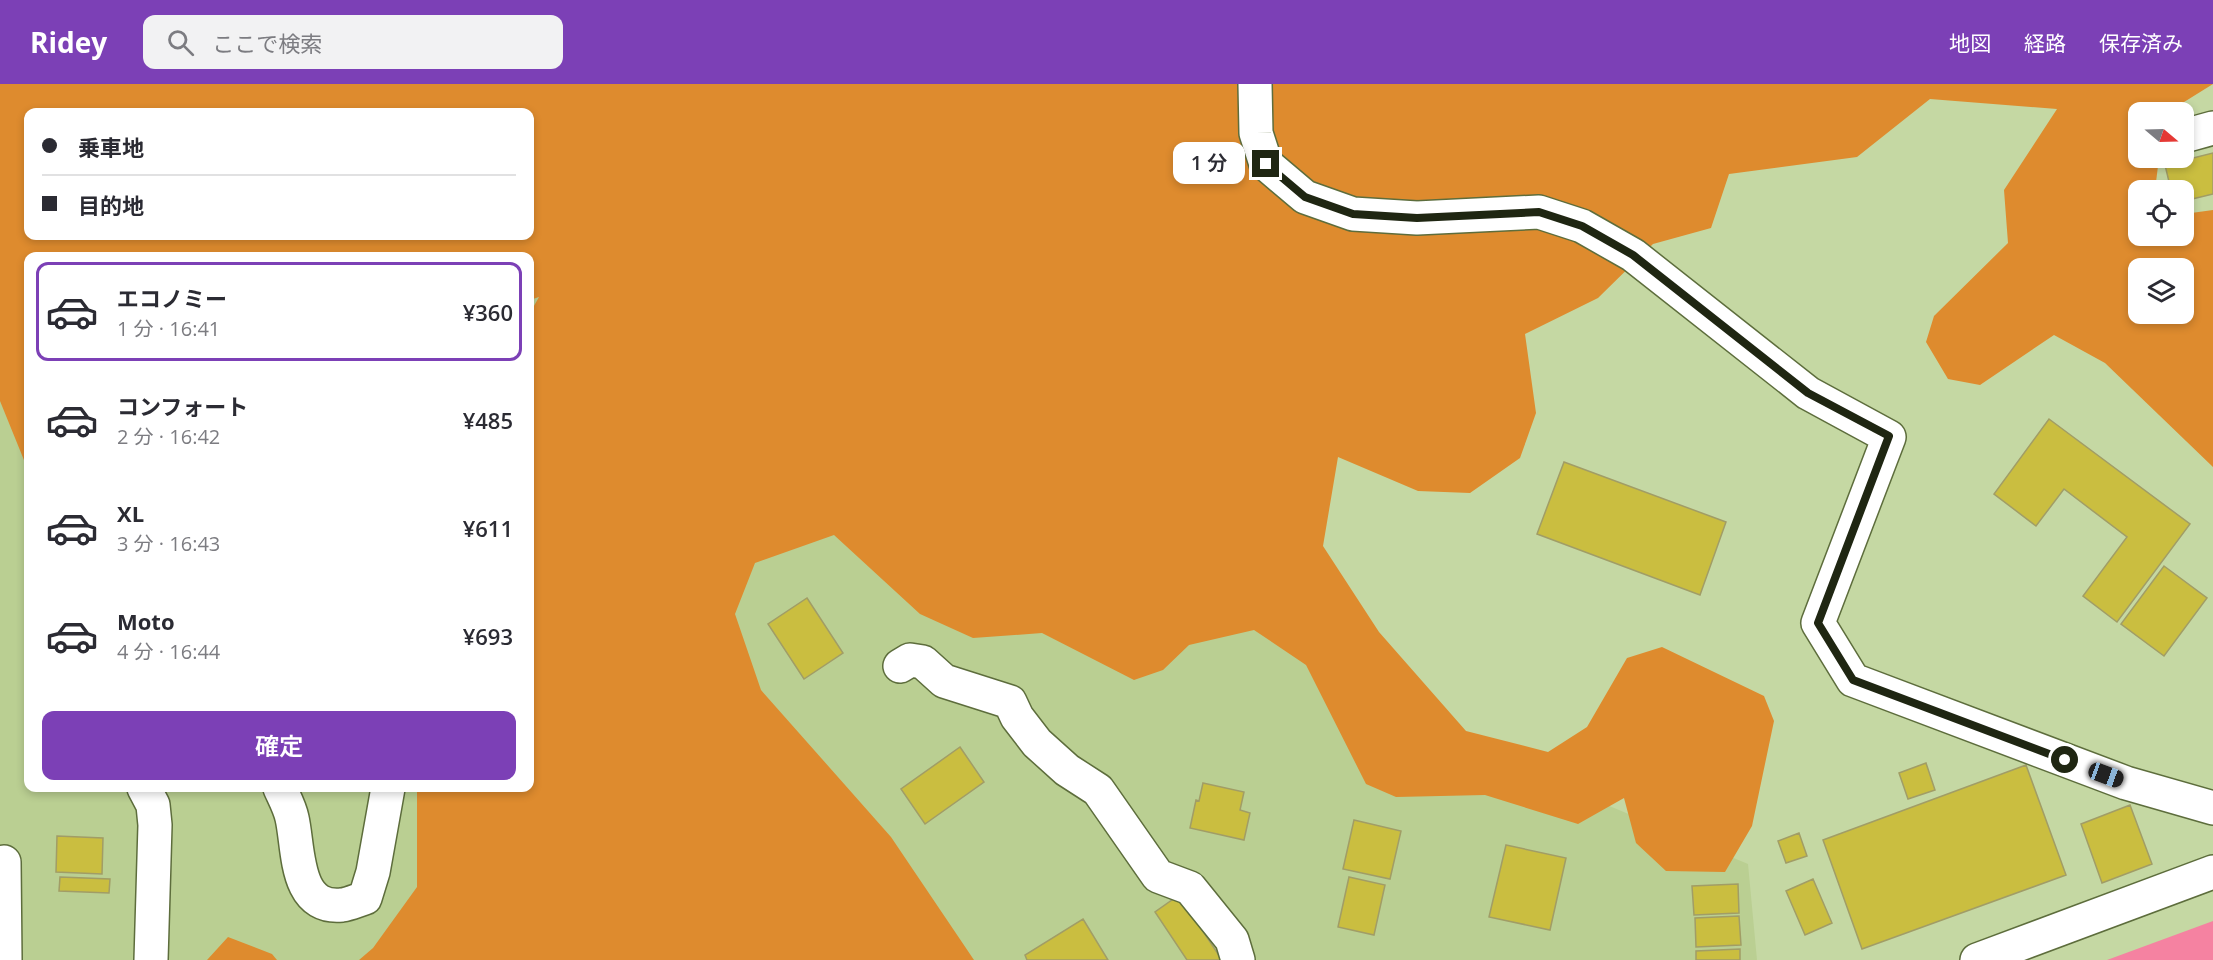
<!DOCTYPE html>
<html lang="ja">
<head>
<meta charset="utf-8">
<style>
  body { margin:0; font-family:"Open Sans","Noto Sans JP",sans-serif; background:#f2f2f3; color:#2b2b33; height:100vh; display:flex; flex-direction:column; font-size:22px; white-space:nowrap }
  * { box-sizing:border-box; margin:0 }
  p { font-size:20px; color:#7c7c81 }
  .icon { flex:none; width:33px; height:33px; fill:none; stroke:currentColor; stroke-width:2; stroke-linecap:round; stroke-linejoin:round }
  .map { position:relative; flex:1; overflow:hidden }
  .panel { position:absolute; left:24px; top:168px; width:510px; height:540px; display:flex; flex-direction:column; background:#fff; border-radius:12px; box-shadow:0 3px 9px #0003 }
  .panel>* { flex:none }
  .hud { position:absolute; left:24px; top:24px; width:510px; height:132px; border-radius:12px; box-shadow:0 3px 9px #0003; display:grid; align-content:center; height:132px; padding:0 18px; background:#fff }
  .needle { width:39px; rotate:109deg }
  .fabs { position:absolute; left:2128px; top:18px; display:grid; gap:12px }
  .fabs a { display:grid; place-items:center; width:66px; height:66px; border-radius:12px; background:#fff; box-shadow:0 3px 9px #0003; font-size:30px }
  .end { position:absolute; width:27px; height:27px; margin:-14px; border:8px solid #1f2612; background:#fff; box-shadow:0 0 0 3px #fff }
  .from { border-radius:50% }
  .bubble { position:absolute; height:42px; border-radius:12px; background:#fff; box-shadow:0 3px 9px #0003; font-size:20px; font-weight:600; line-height:42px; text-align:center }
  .car { position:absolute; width:18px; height:36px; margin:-18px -9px; border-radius:8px; box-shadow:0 0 4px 2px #0007; background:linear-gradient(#222 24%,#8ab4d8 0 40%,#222 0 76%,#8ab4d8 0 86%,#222 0) }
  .hud b { display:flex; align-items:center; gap:21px; height:57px; font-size:22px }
  .hud b+b { border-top:2px solid #e1e1e2 }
  .hud i { width:15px; height:15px; background:#2b2b33 }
  ul { padding:10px 0 0; list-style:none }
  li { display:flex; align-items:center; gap:18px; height:99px; margin:0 12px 9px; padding:0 6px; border:3px solid transparent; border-radius:12px }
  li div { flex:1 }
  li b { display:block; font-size:22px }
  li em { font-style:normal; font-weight:600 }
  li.current { border-color:#7c40b6 }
  li>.icon { width:54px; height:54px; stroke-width:1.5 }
  .action { display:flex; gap:12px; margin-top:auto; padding:12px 18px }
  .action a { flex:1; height:69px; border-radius:12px; background:#7c40b6; color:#fff; font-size:24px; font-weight:600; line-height:69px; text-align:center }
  header { display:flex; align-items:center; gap:36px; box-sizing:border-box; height:84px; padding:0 30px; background:#7c40b6; color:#fff }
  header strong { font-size:28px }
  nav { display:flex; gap:33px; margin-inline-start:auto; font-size:21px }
  .search { width:420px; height:54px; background:#f2f2f3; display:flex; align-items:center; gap:15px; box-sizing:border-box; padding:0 21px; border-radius:12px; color:#7c7c81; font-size:22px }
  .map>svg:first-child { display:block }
  .built { fill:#bacf92; fill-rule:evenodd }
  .forest { fill:#de8b2e; fill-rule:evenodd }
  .water { fill:#f582a1 }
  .building { fill:#cabe40; stroke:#a19d66; stroke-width:1.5 }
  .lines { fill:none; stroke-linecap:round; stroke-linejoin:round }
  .minor-casing { stroke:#5d6d3c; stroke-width:36 }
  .minor { stroke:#fff; stroke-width:33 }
  .route { stroke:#1f2612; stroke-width:8 }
</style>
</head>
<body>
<header>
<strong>Ridey</strong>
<div class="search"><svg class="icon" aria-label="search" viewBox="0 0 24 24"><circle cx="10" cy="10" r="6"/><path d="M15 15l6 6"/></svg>ここで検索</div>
<nav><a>地図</a><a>経路</a><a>保存済み</a></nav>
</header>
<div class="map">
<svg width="2213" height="876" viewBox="0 0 2213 876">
  <rect width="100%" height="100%" fill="#c5d8a3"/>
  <path class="built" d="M0,0H775L1423,644L1748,780L1757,876H0ZM28,28H530V152H28ZM28,172H530V704H28Z"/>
  <path class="forest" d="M0,0H2213L2168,28H2139V74H2159L2155,106H2139V152H2184V130L2213,126V383L2105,279L2054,251L1980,301L1948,295L1926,258L1934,232L2008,159L2004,106L2057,25L1930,15L1857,73L1729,90L1711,144L1653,160L1598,214L1525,250L1536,329L1520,374L1470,409L1418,407L1338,373L1323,462L1379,548L1466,647L1548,668L1587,643L1627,574L1662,563L1764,612L1774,637L1752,742L1725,788L1666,787L1636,759L1624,714L1578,740L1485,711L1396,713L1366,700L1306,581L1254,546L1189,561L1163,586L1134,596L1042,549L973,554L920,530L834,451L755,479L735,530L761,606L891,753L974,876H359L373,864L417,803V707L419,704H530V229L539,213L530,216V172H28V386L0,317ZM28,28H530V152H28ZM2139,184H2184V230H2139Z
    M228,853L272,870L277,876H207Z"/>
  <path class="water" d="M2213,837V876H2107Z"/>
  <path class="building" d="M2213,69V110L2184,117V106H2171L2165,81Z
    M2049,335L2190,440L2117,538L2083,512L2127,453L2064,405L2036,442L1994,410Z
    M1564,378L1726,438L1700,511L1537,450Z
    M2164,482L2207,514L2164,572L2121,540Z
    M807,514L843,569L804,595L768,540Z
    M960,663L984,698L925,740L901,705Z
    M1926,679L1935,706L1908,715L1899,689Z
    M2026,681L2066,791L1862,865L1823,756Z
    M1203,699L1244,708L1240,726L1250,729L1244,756L1190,744L1196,716L1199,717Z
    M2130,721L2152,780L2102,799L2081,740Z
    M1354,736L1401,747L1390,795L1343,785Z
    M1799,749L1807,772L1786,779L1778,757Z
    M57,752L103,754L102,790L56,788Z
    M1506,761L1566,774L1550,846L1489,833Z
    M60,793L110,795L109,809L59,807Z
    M1349,793L1385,801L1374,851L1338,843Z
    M1813,795L1832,839L1805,851L1786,807Z
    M1738,800L1739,829L1694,831L1692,802Z
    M1179,811L1222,876H1187L1155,828Z
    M1739,832L1741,861L1696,863L1695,834Z
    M1083,835L1108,876H1027L1025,871Z
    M1740,865V876H1696V867Z"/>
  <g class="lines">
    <defs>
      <path id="minor" d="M1255,0L1256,49L1266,80L1305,113L1353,130L1417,134L1539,128L1582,142L1633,171L1808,309L1889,353L1818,539L1853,596L2126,699L2213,724
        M2184,52L2213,44
        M900,582L910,576L923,578L944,597L1010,618L1017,633L1037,659L1067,686L1098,706L1158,792L1190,804L1232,856L1238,876
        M144,704L153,721L155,741L151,876
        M280,704C284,713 290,724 292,734C299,764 294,826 342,821C349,820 358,816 365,814L373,788L388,704
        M4,778L5,876
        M1977,876L2213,788"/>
    </defs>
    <use href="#minor" class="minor-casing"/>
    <use href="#minor" class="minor"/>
  </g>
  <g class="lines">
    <path class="route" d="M1266,80L1305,113L1353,130L1417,134L1539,128L1582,142L1633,171L1808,309L1889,352L1818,539L1853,596L2065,676"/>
  </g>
</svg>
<div class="fabs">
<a><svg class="needle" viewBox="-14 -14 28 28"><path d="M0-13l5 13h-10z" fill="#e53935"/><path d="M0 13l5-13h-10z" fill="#7c7c81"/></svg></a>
<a><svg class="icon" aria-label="locate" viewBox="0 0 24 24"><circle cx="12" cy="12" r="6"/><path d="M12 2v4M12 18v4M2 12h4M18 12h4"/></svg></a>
<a><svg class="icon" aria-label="layers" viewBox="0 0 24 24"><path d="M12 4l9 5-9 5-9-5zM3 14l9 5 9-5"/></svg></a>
</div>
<i class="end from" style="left:2065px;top:676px"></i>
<i class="end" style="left:1266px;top:80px"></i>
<div class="bubble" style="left:1173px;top:58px;width:72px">1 分</div>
<i class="car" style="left:2106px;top:691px;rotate:110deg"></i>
<div class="hud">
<b><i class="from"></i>乗車地</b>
<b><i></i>目的地</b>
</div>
<section class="panel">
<ul>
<li class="current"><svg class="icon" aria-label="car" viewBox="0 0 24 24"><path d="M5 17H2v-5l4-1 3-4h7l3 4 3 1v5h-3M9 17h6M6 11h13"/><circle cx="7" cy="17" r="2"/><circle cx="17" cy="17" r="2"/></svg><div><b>エコノミー</b><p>1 分 · 16:41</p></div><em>¥360</em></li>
<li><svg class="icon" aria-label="car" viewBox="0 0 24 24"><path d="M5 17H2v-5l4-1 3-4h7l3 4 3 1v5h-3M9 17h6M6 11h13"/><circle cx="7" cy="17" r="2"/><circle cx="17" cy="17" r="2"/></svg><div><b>コンフォート</b><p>2 分 · 16:42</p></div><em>¥485</em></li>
<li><svg class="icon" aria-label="car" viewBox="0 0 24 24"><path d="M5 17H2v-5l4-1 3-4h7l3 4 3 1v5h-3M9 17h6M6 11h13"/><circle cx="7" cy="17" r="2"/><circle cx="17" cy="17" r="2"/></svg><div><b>XL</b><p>3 分 · 16:43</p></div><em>¥611</em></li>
<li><svg class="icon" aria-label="car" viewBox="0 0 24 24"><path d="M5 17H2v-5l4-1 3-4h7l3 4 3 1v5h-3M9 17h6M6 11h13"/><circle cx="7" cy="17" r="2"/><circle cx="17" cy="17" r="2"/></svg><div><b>Moto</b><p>4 分 · 16:44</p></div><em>¥693</em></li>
</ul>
<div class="action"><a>確定</a></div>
</section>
</div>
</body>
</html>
